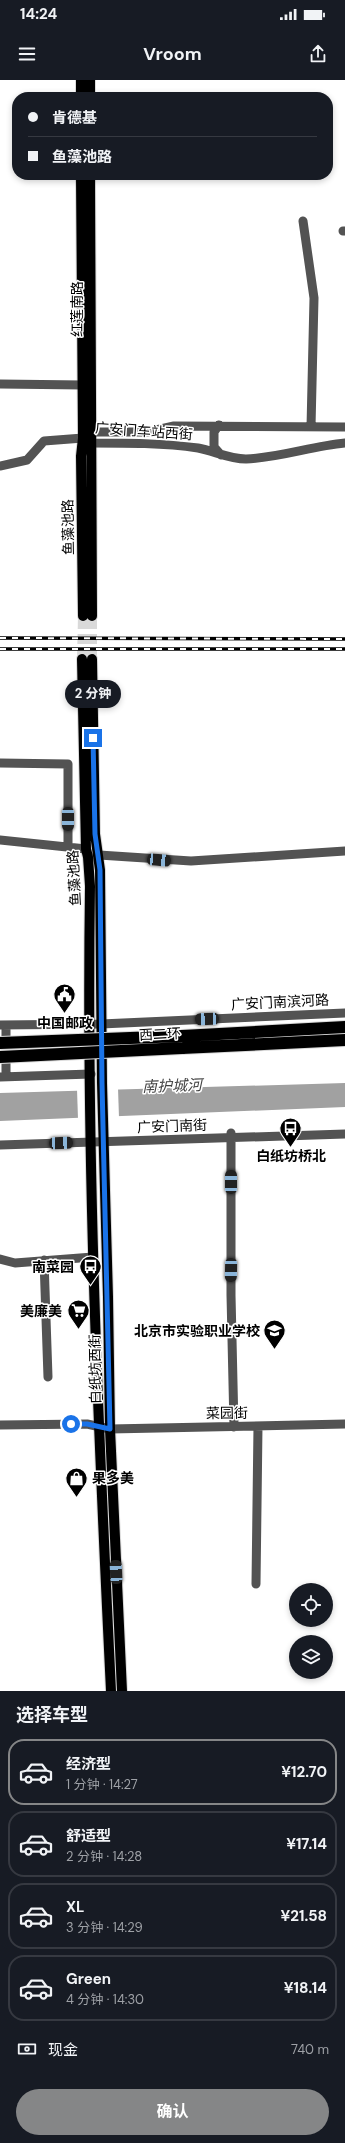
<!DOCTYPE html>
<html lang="zh">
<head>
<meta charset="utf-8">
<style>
  body { margin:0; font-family:"DM Sans","Noto Sans SC",sans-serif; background:#20242c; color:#f1f3f6; height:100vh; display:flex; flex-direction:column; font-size:15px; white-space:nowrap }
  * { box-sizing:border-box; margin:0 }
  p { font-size:13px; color:#9ea1a6 }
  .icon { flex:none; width:22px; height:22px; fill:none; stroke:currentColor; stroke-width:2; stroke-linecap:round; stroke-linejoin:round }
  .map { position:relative; height:1611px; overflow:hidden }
  .sheet { display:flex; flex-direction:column; background:#171b24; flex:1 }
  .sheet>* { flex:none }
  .top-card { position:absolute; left:12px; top:12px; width:321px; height:88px; border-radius:16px; box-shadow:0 2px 6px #0003; display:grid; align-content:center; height:88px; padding:0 16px; background:#171b24 }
  .buttons { position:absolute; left:289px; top:1503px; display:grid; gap:8px }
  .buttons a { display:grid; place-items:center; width:44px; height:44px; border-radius:50%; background:#171b24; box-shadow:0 2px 6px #0003; font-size:20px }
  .end { position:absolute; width:18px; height:18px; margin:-9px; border:5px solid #1a73e8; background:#fff; box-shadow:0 0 0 2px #fff }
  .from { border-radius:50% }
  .bubble { position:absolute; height:28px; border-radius:14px; background:#171b24; box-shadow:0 2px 6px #0003; font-size:13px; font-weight:700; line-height:28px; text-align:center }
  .car { position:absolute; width:12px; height:24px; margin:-12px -6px; border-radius:5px; box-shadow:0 0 3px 1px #0007; background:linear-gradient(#222 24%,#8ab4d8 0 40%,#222 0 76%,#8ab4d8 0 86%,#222 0) }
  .top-card b { display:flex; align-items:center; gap:14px; height:38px; font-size:15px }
  .top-card b+b { border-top:1px solid #363941 }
  .top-card i { width:10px; height:10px; background:#f1f3f6 }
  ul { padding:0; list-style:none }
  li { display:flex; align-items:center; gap:12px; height:66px; margin:0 8px 6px; padding:0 8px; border:2px solid #363941; border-radius:16px }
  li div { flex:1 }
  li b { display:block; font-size:15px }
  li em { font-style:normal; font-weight:700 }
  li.on { border-color:#858687 }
  li>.icon { width:36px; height:36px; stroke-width:1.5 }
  h2 { padding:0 16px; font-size:18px; line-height:48px }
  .pay { display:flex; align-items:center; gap:10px; height:44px; padding:0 16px; font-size:15px }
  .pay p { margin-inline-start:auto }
  .button { display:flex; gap:8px; margin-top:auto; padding:8px 16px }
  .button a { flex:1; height:46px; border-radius:24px; background:#858687; color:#fff; font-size:16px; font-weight:700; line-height:46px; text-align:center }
  .status { display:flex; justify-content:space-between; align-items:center; height:28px; padding:0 20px; background:#171b24; direction:ltr }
  .status svg { height:11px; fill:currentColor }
  header { display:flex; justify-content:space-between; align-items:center; height:52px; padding:0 16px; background:#171b24; font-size:18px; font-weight:700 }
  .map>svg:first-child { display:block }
  .water { fill:#a1a1a1 }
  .pier { fill:#fff }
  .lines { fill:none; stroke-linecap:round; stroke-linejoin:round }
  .major-tunnel { stroke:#d9d9d9; stroke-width:10; stroke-dasharray:10 5; stroke-linecap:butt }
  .major-casing { stroke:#dbdbdb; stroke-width:12 }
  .highway-casing { stroke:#dbdbdb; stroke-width:14 }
  .minor { stroke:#535353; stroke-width:9 }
  .major { stroke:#000; stroke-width:10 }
  .highway { stroke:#000; stroke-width:12 }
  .rail-casing { stroke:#000; stroke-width:3.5 }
  .rail { stroke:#fff; stroke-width:2; stroke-dasharray:6; stroke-linecap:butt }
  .highway-bridge-casing { stroke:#dbdbdb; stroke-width:14; stroke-linecap:butt }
  .highway-bridge { stroke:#000; stroke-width:12 }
  .route { stroke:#1a73e8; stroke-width:5 }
  .labels { text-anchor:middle; stroke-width:3; stroke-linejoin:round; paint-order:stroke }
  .street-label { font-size:14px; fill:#000; stroke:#fff }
  .poi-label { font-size:14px; font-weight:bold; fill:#000; stroke:#fff; text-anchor:end }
  .water-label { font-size:15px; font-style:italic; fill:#424242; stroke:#fff }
</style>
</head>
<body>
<div class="status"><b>14:24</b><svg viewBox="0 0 49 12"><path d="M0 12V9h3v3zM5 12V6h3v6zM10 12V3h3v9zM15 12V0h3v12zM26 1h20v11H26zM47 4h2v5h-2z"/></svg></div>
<header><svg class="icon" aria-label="menu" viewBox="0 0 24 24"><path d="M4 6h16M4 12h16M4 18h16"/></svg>Vroom<svg class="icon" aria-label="share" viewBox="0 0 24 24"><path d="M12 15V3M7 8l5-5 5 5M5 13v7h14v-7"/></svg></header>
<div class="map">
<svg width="345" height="1611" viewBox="0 0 345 1611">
  <rect width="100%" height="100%" fill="#fff"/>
  <path class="water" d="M345,1003V1027L0,1041V1013Z"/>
  <path class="pier" d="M118,1008L119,1038L78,1039L77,1009Z"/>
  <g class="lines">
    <path class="major-tunnel" d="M82,579L83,536
      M92,579V536"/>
    <defs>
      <path id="major" d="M81,0V17
        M90,0V17
        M81,95L83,358L81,376L83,536
        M90,95L92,536
        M82,579L86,769L88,777L90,806C86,1075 98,1343 111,1611
        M92,579L95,754L100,790L102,1003L108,1217L110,1349L122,1611"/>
      <path id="highway" d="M182,956L345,947
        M182,968L345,960"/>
    </defs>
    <use href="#major" class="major-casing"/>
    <use href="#highway" class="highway-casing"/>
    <path class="minor" d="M303,141L314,218L311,347
      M343,151H345
      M0,304L83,305
      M219,345L214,352V367L221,375
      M87,356L92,352H147L174,346L345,347
      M86,360L91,363C127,363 163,363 198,368C214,371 229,379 246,379C279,378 312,366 345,363
      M0,386L27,380L44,361L83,358
      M0,683L68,684V767
      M0,760L86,769
      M99,775L191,781L345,771
      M0,945L101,944L345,933
      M0,997L91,994
      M6,997V945
      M231,1053V1215L234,1347
      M0,1065L345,1054
      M0,1179L15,1183L93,1177
      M44,1180L48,1297
      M0,1345L87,1344L110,1349L345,1344
      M256,1504L258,1346"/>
    <use href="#major" class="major"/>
    <use href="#highway" class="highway"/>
    <defs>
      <path id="rail" d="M0,558L345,559
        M0,569H345"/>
    </defs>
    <use href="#rail" class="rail-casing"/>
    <use href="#rail" class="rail"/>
    <defs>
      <path id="highway-bridge" d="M0,963L182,956
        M0,977L182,968"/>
    </defs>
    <use href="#highway-bridge" class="highway-bridge-casing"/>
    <use href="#highway-bridge" class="highway-bridge"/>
  </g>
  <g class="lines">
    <path class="route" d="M71,1344H87L110,1349L102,1003L100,790L95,754L93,658"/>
  </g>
  <defs>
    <symbol id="civic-pin" viewBox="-11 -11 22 30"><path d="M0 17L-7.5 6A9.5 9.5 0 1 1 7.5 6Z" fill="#000" stroke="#fff"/><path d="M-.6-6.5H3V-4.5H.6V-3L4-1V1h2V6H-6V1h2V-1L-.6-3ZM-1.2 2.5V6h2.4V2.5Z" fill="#fff"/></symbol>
    <symbol id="bus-pin" viewBox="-11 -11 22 30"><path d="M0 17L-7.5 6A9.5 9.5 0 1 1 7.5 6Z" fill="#000" stroke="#fff"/><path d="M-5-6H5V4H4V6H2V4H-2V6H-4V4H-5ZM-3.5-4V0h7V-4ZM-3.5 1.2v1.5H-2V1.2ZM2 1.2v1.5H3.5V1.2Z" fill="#fff"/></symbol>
    <symbol id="supermarket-pin" viewBox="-11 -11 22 30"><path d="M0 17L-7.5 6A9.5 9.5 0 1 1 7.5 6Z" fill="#000" stroke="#fff"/><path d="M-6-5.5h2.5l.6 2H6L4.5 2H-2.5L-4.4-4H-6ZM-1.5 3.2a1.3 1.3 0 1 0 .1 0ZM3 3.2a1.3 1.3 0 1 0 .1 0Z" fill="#fff"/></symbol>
    <symbol id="school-pin" viewBox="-11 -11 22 30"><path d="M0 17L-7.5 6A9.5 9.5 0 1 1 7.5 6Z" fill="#000" stroke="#fff"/><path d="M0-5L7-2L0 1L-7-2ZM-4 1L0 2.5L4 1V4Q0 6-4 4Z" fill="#fff"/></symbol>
    <symbol id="shop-pin" viewBox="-11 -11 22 30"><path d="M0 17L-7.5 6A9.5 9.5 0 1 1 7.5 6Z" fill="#000" stroke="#fff"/><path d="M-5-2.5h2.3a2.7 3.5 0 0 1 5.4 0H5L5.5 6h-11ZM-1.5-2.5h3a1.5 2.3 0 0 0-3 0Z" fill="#fff"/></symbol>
  </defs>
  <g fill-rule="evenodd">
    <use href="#civic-pin" x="52" y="902" width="25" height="34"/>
    <use href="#bus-pin" x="278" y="1036" width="25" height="34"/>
    <use href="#bus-pin" x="78" y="1174" width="25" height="34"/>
    <use href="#supermarket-pin" x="66" y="1218" width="25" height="34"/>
    <use href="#school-pin" x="262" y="1238" width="25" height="34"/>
    <use href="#shop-pin" x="64" y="1386" width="25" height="34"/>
  </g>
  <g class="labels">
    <g class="street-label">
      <text transform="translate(77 229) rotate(-90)" y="5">红莲南路</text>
      <text transform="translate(144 351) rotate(4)" y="5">广安门车站西街</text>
      <text transform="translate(68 447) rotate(-91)" y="5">鱼藻池路</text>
      <text transform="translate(74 798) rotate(-93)" y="5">鱼藻池路</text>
      <text transform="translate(280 922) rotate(-3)" y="5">广安门南滨河路</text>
      <text transform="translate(160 954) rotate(-3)" y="5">西二环</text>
      <text transform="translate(172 1046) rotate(-2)" y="5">广安门南街</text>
      <text transform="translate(95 1289) rotate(-91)" y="5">白纸坊西街</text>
      <text transform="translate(227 1333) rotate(-1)" y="5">菜园街</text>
    </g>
    <g class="poi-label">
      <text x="65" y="948" text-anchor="middle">中国邮政</text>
      <text x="291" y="1081" text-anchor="middle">白纸坊桥北</text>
      <text x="74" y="1192">南菜园</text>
      <text x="62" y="1236">美廉美</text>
      <text x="260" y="1256">北京市实验职业学校</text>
      <text x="92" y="1403" text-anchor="start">果多美</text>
    </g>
    <g class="water-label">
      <text transform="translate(172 1006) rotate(-2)" y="5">南护城河</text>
    </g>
  </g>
</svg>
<div class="buttons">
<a><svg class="icon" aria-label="locate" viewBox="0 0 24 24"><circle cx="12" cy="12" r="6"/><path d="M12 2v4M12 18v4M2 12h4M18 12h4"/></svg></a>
<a><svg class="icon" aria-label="layers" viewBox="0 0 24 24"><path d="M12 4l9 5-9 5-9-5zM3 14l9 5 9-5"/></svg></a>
</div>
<i class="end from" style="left:71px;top:1344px"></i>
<i class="end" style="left:93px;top:658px"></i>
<div class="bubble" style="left:65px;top:600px;width:56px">2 分钟</div>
<i class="car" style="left:68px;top:739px;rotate:180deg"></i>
<i class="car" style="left:159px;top:780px;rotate:95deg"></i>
<i class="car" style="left:207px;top:939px;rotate:268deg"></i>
<i class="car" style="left:61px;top:1063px;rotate:88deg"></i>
<i class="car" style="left:231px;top:1102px;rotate:0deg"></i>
<i class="car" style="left:231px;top:1190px;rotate:181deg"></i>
<i class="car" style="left:116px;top:1492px;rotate:357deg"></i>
<div class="top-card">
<b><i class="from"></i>肯德基</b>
<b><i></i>鱼藻池路</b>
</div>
</div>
<section class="sheet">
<h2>选择车型</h2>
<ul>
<li class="on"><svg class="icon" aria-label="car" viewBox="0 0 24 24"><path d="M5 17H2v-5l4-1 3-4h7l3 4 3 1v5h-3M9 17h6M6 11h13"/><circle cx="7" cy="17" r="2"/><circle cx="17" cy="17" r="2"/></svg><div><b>经济型</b><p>1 分钟 · 14:27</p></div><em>¥12.70</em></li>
<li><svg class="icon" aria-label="car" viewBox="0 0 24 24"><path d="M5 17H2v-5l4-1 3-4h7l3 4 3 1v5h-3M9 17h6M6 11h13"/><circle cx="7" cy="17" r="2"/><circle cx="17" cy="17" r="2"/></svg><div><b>舒适型</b><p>2 分钟 · 14:28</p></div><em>¥17.14</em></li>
<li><svg class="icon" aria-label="car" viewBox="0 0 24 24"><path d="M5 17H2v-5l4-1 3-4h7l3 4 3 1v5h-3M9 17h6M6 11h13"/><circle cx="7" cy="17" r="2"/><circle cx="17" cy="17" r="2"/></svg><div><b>XL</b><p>3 分钟 · 14:29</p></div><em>¥21.58</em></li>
<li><svg class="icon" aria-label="car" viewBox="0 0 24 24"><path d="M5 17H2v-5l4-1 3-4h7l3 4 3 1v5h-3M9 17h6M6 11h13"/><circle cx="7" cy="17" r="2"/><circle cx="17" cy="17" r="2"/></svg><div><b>Green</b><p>4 分钟 · 14:30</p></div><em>¥18.14</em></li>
</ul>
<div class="pay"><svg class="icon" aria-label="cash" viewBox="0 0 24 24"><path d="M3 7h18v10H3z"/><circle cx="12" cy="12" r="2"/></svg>现金<p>740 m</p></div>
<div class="button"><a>确认</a></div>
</section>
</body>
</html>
